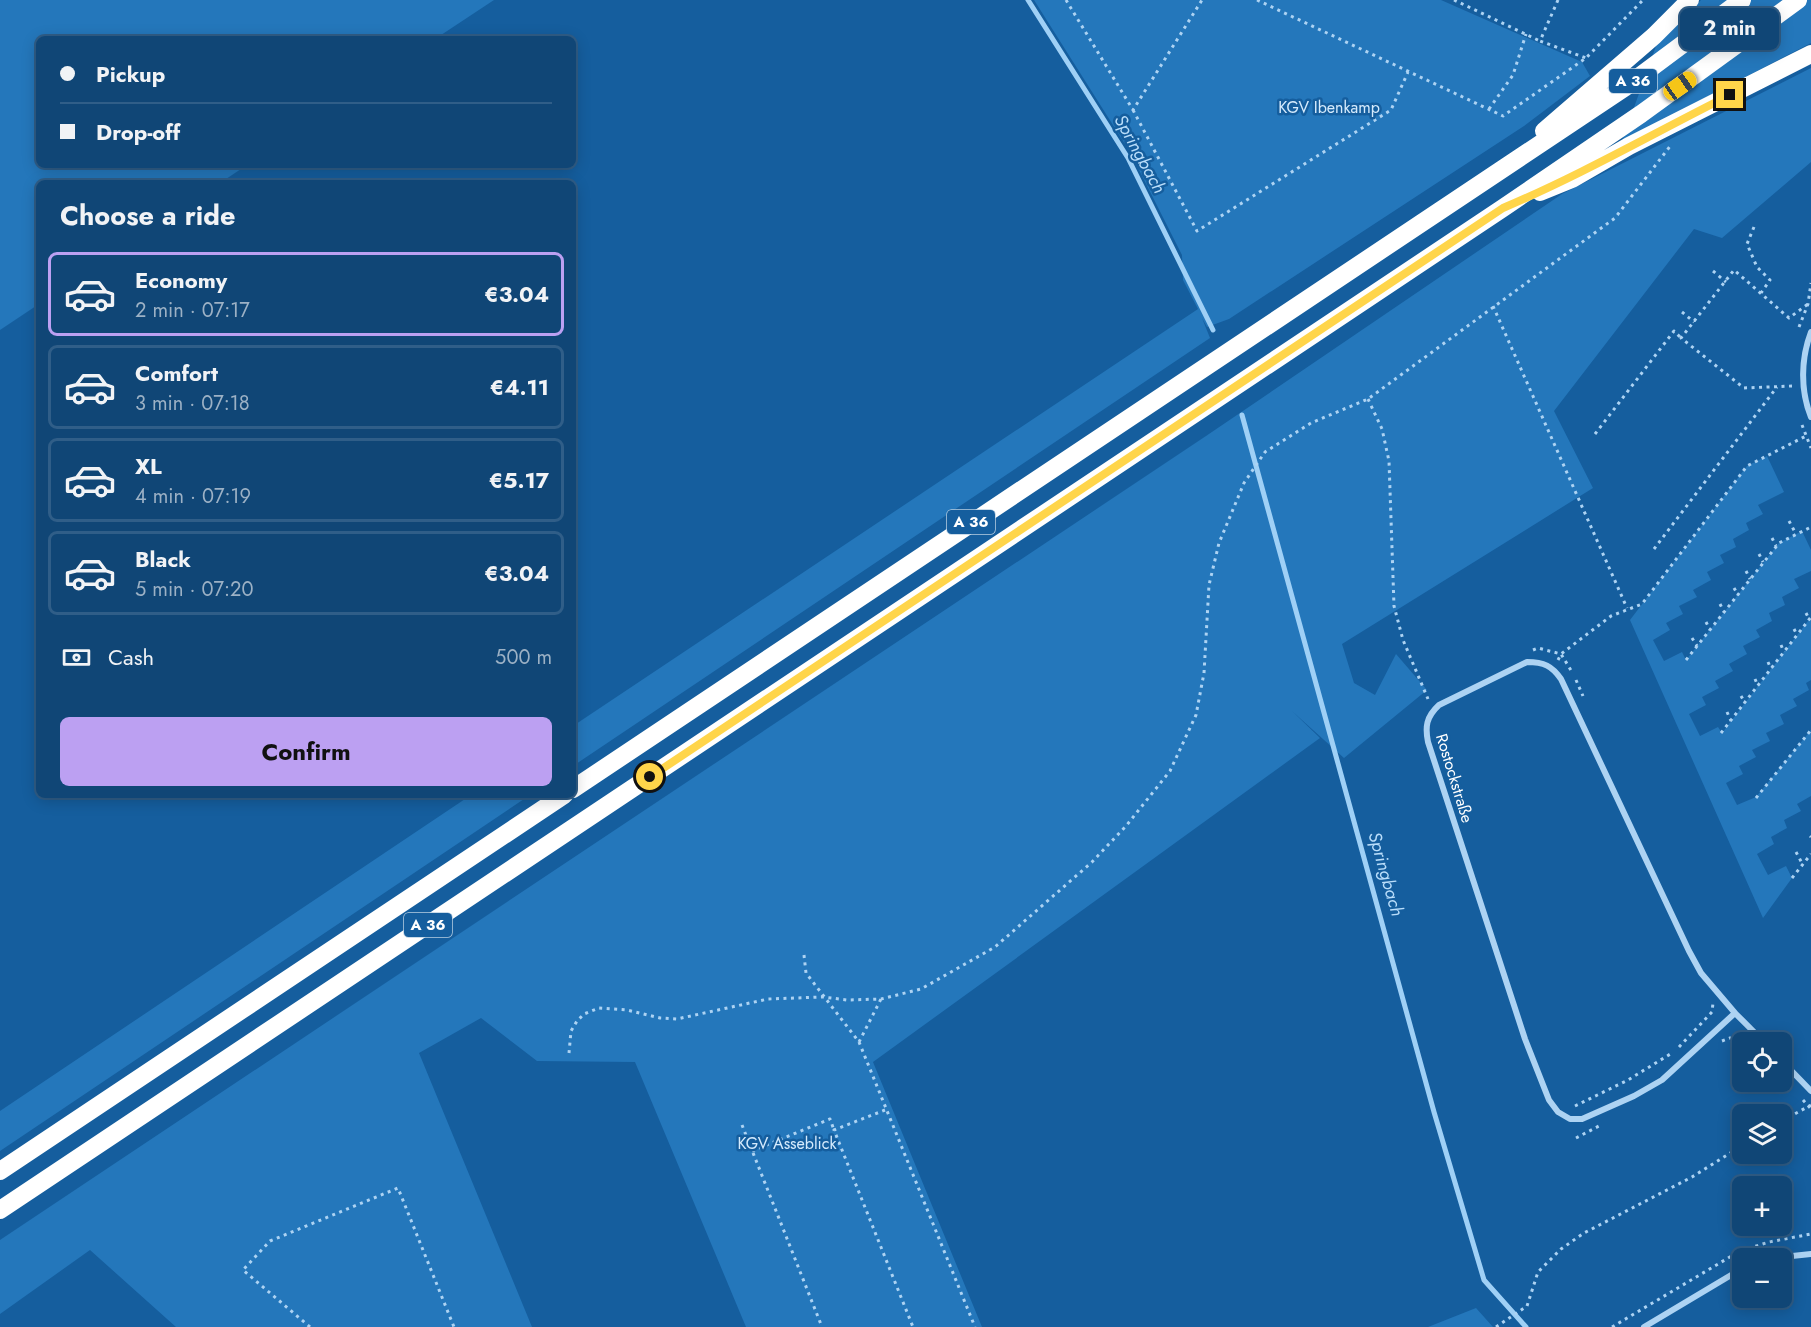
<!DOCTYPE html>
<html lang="en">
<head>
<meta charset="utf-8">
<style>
  body { margin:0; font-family:Jost,sans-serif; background:#1e507e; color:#f1f3f6; height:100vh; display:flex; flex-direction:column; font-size:22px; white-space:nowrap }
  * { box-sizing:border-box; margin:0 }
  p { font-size:20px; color:#9cb1c5 }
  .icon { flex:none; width:33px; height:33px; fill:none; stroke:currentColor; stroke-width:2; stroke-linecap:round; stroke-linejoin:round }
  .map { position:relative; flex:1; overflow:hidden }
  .panel { position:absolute; left:36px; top:180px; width:540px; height:618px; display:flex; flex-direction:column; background:#104676; border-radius:9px; box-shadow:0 3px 15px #0003,0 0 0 2px #305e88 }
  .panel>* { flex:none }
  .banner { position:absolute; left:36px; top:36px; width:540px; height:132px; border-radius:9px; box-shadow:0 3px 15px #0003,0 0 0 2px #305e88; display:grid; align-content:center; height:132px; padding:0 24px; background:#104676 }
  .tools { position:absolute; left:1732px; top:1032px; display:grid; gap:12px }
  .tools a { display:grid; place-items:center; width:60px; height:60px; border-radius:9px; background:#104676; box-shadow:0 3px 15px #0003,0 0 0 2px #305e88; font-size:30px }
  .end { position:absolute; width:27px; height:27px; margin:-14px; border:8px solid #ffd54a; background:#111; box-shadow:0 0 0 3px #111 }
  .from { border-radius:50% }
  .bubble { position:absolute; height:42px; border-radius:9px; background:#104676; box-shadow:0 3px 15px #0003,0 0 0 2px #305e88; font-size:20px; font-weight:700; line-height:42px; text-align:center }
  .car { position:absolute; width:18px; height:36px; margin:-18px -9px; border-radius:8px; box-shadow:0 0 4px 2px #0007; background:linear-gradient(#f5c518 24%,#345 0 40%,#f5c518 0 76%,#345 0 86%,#f5c518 0) }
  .banner b { display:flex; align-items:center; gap:21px; height:57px; font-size:22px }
  .banner b+b { border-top:2px solid #305e88 }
  .banner i { width:15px; height:15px; background:#f1f3f6 }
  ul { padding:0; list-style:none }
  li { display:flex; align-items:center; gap:18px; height:84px; margin:0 12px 9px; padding:0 12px; border:3px solid #305e88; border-radius:9px }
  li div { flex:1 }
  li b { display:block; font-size:22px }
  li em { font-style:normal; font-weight:700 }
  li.on { border-color:#bca0f2 }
  li>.icon { width:54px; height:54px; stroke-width:1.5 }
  h2 { padding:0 24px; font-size:27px; line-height:72px }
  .pay { display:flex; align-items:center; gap:15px; height:66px; padding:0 24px; font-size:22px }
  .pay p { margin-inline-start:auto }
  .action { display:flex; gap:12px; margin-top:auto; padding:12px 24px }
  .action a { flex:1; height:69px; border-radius:9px; background:#bca0f2; color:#111; font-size:24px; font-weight:700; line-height:69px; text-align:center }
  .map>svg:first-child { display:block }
  .green { fill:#2477bb }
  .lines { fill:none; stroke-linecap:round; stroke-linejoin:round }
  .stream { stroke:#9fd0f6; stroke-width:5 }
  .path { stroke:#add3f3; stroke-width:3; stroke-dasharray:3 4.5; stroke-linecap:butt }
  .street { stroke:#add3f3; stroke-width:6 }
  .highway { stroke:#fff; stroke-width:18 }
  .route { stroke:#ffd54a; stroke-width:8 }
  .labels { text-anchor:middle; stroke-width:5; stroke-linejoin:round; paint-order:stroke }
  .shield { fill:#155e9e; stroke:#b9cfe2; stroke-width:1.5 }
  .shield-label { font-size:15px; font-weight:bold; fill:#fff }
  .park-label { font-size:16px; fill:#d5ebfd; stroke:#155e9e }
  .street-label { font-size:16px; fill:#fff; stroke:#155e9e }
  .water-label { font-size:18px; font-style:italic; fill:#b9ddfa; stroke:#155e9e }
</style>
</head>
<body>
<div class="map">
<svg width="1811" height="1327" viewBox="0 0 1811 1327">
  <rect width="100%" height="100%" fill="#155e9e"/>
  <path class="green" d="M0,0H494L435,39H39V165H247L220,183H39V304L0,330Z
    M1034,0H1441L1582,62L1590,76L1524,126L1229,319L1207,327L1202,318L1210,338L573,766V726L1198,309L1183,280L1182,255L1130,152Z
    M1701,0H1811V43L1622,141L1656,46Z
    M1811,68V162L1722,238L1694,229L1554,411L1593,488L1342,644L1354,683L1375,695L1396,654L1427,690L1344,758L1292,711L1320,738L873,1062L982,1327H746L635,1062L537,1061L481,1018L419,1053L532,1327H176L90,1250L0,1314V1240L1206,436L1562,194Z
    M1767,456L1784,492L1758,505L1763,514L1746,523L1749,530L1733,539L1736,547L1720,555L1724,563L1707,572L1711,580L1693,590L1697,597L1679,606L1683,614L1666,623L1670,630L1653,640L1664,661L1682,652L1686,660L1779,543L1802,531L1811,550V571L1794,579L1799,588L1782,597L1785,605L1769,613L1772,621L1756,630L1760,637L1743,646L1747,654L1729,664L1733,671L1715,681L1719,688L1702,697L1706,705L1689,714L1700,736L1718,727L1722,733L1811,617V680L1806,683L1809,690L1793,699L1797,706L1780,715L1784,724L1766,733L1770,741L1752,750L1756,757L1739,766L1743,774L1726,783L1737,805L1756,797L1811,730V796L1797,804L1801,811L1784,820L1787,828L1771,837L1774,844L1757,854L1768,875L1786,866L1792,878L1763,918L1630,620L1747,466Z
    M471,795H530L0,1151V1111Z
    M1476,1308L1493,1327H1428Z"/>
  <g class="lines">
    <path class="stream" d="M1028,0L1128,158L1213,330
      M1242,415L1434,1112L1484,1280L1526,1327"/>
    <path class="path" d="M1066,0L1133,110L1202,0
      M1257,0L1503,116L1586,58L1643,0
      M1454,0L1540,41
      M1558,0L1540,41L1586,58
      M1489,109L1513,75L1526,34
      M1133,110L1197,231L1391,110L1408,72
      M1754,227L1747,244L1757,267L1770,280L1761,293
      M1713,271L1726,282
      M1493,306L1627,608
      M1682,312L1694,322
      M1799,327L1808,304L1811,283
      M1792,386L1744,388L1681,338L1734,270L1789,318L1808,304
      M1368,399L1382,429L1389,461L1394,606L1403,640L1428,699
      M1802,425L1811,448
      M1595,434L1674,331L1681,338
      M1789,521L1796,534
      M1772,538L1776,546
      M1654,549L1777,387
      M1759,554L1763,562
      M1746,571L1750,579
      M1734,588L1738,595
      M1720,604L1724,612
      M1806,613L1809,619
      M1706,622L1710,630
      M1794,629L1797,635
      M1692,638L1697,646
      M1781,645L1784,652
      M1533,650L1538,648L1561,654L1611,616L1642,604L1747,466L1806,436
      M1558,660L1561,654L1572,672
      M1686,660L1779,543L1811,527
      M1768,662L1771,669
      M1755,679L1758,686
      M1576,680L1583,696
      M1741,696L1745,703
      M1727,712L1731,721
      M1721,733L1811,617
      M1756,798L1811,730
      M1810,836L1811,837
      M1796,852L1803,865
      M1792,878L1811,854
      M804,955L806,973L859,1042L975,1327
      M1774,1036L1780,1042
      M1722,1041L1730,1038L1747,1042
      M859,1042L881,999
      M1782,1044L1789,1052
      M1679,1047L1712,1012L1713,1003
      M569,1053L571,1031L577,1021L584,1014L599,1008L627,1010L660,1018L677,1019L768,999L823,997L847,1000L881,999L921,989L995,947L1092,862L1126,826L1170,771L1196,715L1204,673L1209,585L1219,543L1244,483L1265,452L1311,423L1368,399L1615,218L1671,145
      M1803,1100L1811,1109
      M1575,1106L1628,1080L1672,1053
      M885,1110L834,1130L913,1327
      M1782,1121L1811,1105
      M742,1125L822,1327
      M1576,1138L1599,1126
      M752,1151L830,1119L834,1130
      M310,1327L243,1270L270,1241L398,1188L454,1327
      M1496,1327L1527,1306L1538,1272L1561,1249L1584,1233L1692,1177L1743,1145
      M1612,1327L1740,1251L1769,1242L1811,1234"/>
    <path class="street" d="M1811,332C1801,358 1800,390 1811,417
      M1735,1013L1701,973L1689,951L1561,679C1552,666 1544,662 1527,662L1439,705C1426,717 1425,727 1428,742L1525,1039L1549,1100L1558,1112L1570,1119H1582L1634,1096L1662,1080L1735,1013L1764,1042
      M1782,1061L1811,1091
      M1774,1258L1811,1254
      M1644,1327L1743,1268"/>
    <path class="highway" d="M1544,131L1654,36L1690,0
      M1540,192L1572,179L1629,146L1811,54
      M573,789L1624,88L1742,0
      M0,1171L564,795
      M0,1210L1503,208L1641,114L1798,0"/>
  </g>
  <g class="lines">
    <path class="route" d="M650,777L1503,208C1581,175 1654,133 1730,95"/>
  </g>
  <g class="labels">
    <g class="shield">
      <rect x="1609" y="69" width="48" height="24" rx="4.5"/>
      <rect x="947" y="510" width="48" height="24" rx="4.5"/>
      <rect x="404" y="913" width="48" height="24" rx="4.5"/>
    </g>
    <g class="shield-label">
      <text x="1633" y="86">A 36</text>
      <text x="971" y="527">A 36</text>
      <text x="428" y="930">A 36</text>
    </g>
    <g class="park-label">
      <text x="1329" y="113">KGV Ibenkamp</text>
      <text x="787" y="1149">KGV Asseblick</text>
    </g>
    <g class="street-label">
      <text transform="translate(1455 778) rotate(73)" y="6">Rostockstraße</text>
    </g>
    <g class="water-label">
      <text transform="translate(1140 154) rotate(61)" y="6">Springbach</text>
      <text transform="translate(1386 874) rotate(74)" y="6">Springbach</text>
    </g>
  </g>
</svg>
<div class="tools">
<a><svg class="icon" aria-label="locate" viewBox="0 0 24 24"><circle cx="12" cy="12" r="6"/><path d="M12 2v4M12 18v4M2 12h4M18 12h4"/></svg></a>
<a><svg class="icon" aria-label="layers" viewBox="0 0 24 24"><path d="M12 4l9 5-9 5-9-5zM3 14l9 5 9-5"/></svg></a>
<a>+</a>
<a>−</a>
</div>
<i class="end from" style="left:650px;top:777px"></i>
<i class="end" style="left:1730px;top:95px"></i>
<div class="bubble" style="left:1680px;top:8px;width:99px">2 min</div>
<i class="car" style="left:1680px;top:86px;rotate:55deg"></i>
<div class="banner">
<b><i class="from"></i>Pickup</b>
<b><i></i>Drop-off</b>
</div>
<section class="panel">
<h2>Choose a ride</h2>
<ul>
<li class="on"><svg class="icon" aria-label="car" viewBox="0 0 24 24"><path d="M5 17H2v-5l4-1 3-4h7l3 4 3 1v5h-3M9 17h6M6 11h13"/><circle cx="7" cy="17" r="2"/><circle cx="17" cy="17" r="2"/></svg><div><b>Economy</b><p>2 min · 07:17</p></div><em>€3.04</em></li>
<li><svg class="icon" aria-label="car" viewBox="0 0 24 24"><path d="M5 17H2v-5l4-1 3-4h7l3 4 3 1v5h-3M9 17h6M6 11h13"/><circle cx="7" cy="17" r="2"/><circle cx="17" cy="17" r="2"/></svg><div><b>Comfort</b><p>3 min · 07:18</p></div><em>€4.11</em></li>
<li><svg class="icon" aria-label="car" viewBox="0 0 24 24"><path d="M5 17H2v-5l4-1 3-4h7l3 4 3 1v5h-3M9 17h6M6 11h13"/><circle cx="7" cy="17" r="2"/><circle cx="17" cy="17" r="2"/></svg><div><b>XL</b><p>4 min · 07:19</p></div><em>€5.17</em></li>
<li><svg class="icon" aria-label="car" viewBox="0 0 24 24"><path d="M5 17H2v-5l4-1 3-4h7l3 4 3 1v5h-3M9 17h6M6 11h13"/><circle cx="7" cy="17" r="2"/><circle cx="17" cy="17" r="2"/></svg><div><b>Black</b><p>5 min · 07:20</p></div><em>€3.04</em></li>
</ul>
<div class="pay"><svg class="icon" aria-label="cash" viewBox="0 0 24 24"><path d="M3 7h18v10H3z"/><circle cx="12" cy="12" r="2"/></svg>Cash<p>500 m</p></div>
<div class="action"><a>Confirm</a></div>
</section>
</div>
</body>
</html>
